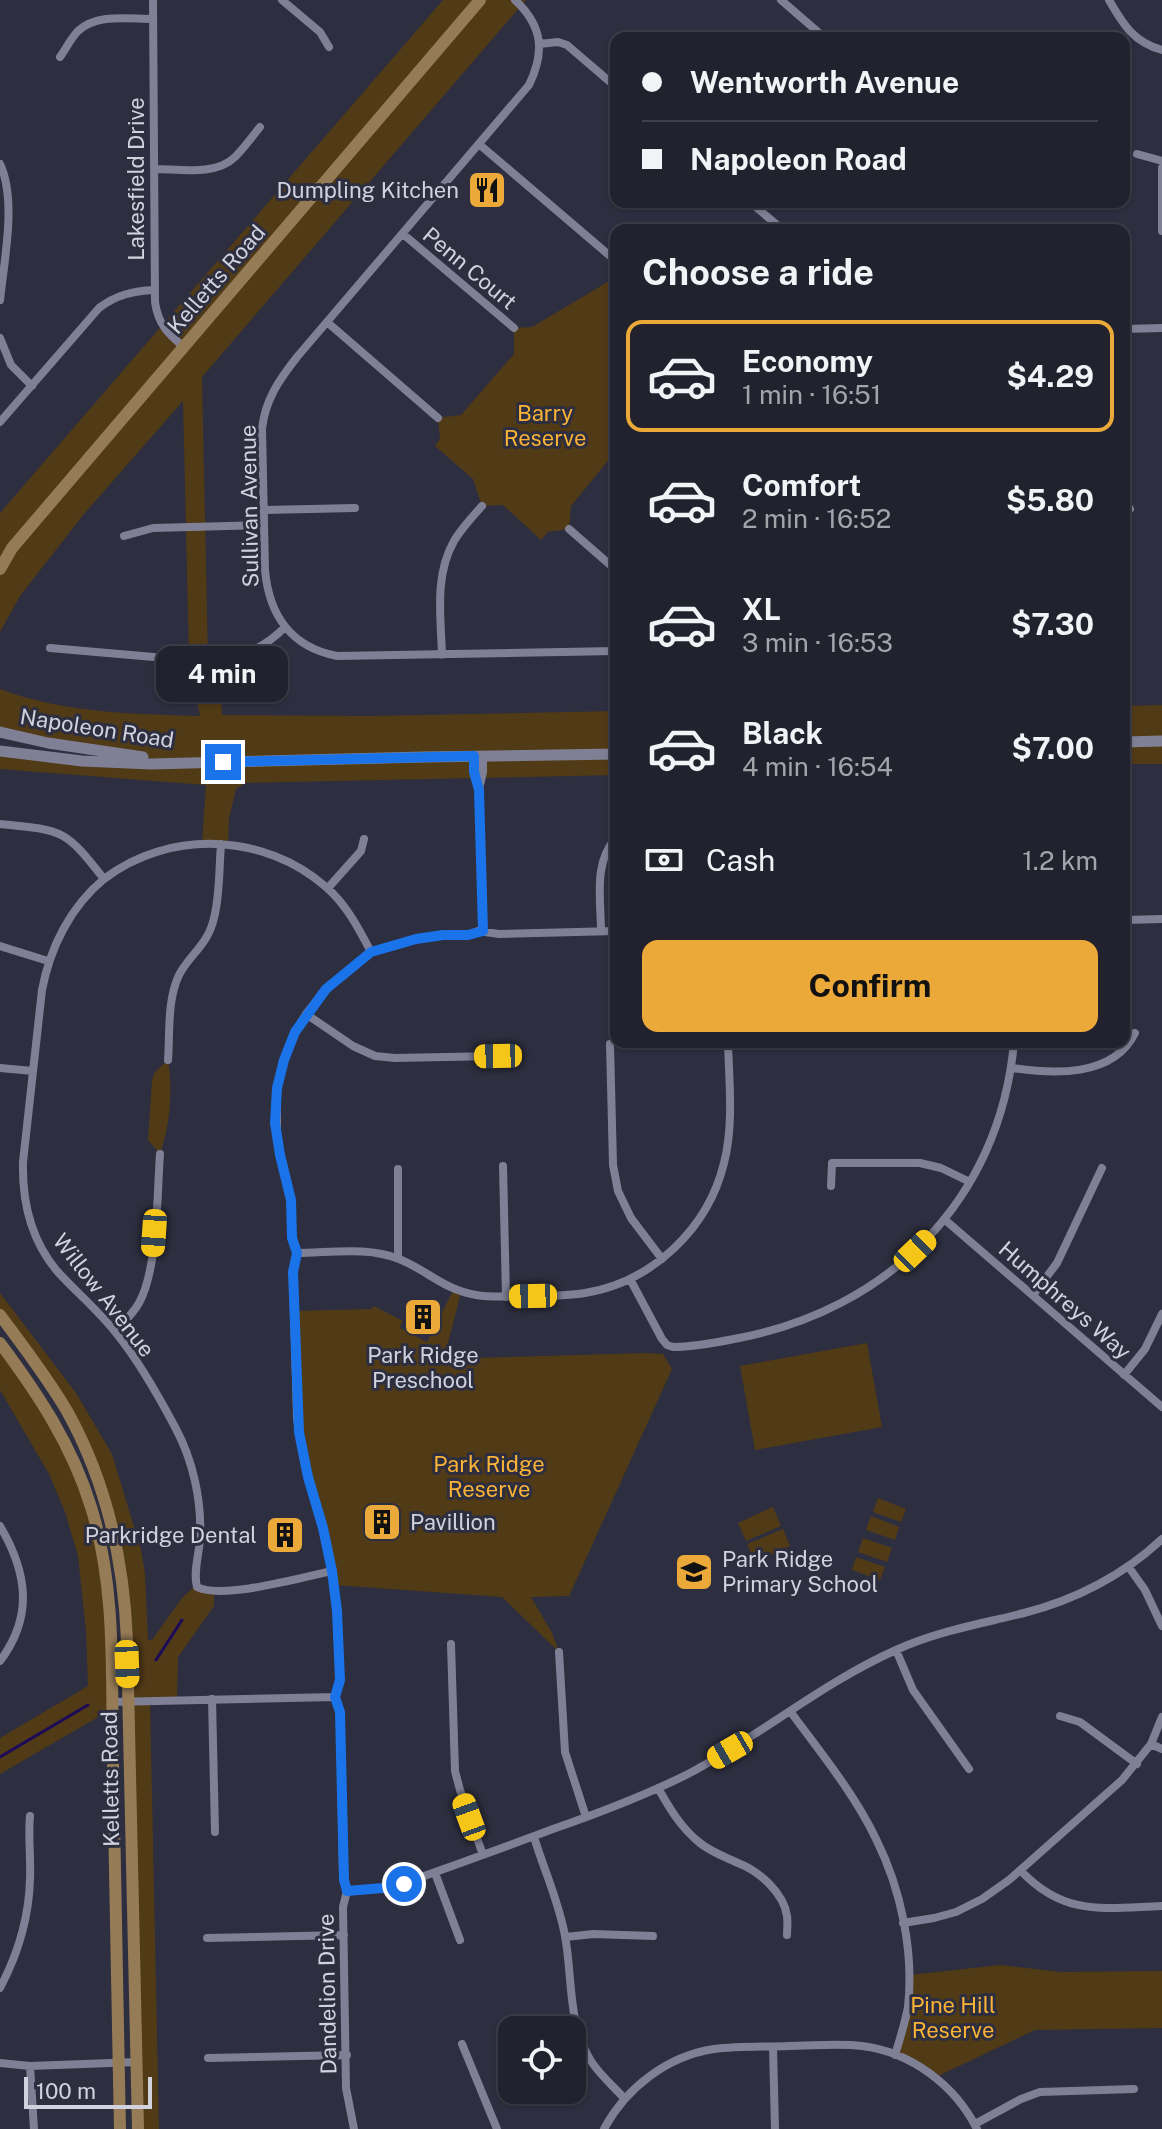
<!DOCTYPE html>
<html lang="en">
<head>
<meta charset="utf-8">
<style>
  body { margin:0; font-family:"Public Sans",sans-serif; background:#2e2f3b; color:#f1f3f6; height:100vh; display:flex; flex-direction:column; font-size:30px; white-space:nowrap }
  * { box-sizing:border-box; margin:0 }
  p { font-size:26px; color:#a2a4aa }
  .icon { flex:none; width:44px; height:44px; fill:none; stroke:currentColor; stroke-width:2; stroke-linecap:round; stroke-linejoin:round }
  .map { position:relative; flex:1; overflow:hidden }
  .side { position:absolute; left:610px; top:224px; width:520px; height:824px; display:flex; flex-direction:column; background:#22222f; border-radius:16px; box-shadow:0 2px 6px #0004,0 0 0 2px #3f3f4b }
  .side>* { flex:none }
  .top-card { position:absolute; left:610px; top:32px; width:520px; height:176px; border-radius:16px; box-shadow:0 2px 6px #0004,0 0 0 2px #3f3f4b; display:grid; align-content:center; height:176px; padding:0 32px; background:#22222f }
  .tools { position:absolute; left:498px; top:2016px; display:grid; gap:16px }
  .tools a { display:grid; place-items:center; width:88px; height:88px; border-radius:16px; background:#22222f; box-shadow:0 2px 6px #0004,0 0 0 2px #3f3f4b; font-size:40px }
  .scale { position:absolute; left:24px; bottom:20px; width:128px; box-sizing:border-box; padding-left:8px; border:4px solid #d1d2de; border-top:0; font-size:22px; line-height:28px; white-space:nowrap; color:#d1d2de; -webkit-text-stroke:6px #2d2e3f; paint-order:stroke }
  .end { position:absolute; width:36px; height:36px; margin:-18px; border:10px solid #1a73e8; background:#fff; box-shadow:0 0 0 4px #fff }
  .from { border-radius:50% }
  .bubble { position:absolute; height:56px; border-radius:16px; background:#22222f; box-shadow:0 2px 6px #0004,0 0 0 2px #3f3f4b; font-size:26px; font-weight:700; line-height:56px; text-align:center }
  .car { position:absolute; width:24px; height:48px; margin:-24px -12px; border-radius:10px; box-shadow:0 0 6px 2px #0007; background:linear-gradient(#f5c518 24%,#345 0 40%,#f5c518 0 76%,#345 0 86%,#f5c518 0) }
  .top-card b { display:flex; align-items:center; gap:28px; height:76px; font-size:30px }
  .top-card b+b { border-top:2px solid #3f3f4b }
  .top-card i { width:20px; height:20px; background:#f1f3f6 }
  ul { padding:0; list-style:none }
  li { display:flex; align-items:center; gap:24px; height:112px; margin:0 16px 12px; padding:0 16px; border:4px solid transparent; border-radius:16px }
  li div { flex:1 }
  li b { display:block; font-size:30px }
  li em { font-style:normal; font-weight:700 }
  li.on { border-color:#eba93a }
  li>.icon { width:72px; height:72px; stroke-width:1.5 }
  h2 { padding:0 32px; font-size:36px; line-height:96px }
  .pay { display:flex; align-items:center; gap:20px; height:88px; padding:0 32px; font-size:30px }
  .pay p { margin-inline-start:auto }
  .cta { display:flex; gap:16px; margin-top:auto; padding:16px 32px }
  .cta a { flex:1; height:92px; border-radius:16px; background:#eba93a; color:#111; font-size:32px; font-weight:700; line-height:92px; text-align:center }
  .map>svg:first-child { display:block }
  .green { fill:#513a16 }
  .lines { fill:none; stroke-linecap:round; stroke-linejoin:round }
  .stream { stroke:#1c0b58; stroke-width:3 }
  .minor { stroke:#7f8095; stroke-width:8 }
  .secondary { stroke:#7f8095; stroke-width:11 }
  .primary { stroke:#967b57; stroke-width:12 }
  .route { stroke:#1a73e8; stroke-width:10 }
  .labels { text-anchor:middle; stroke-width:6; stroke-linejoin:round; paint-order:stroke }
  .street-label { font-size:22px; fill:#d1d2de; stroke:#2d2e3f }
  .poi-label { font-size:22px; fill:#d1d2de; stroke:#2d2e3f; text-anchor:end }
  .park-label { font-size:22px; fill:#fab336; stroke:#2d2e3f }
</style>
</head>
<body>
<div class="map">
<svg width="1162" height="2129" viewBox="0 0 1162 2129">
  <rect width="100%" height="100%" fill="#2d2e3f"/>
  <path class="green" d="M443,0H526L202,377L208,660H219L222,715L370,716L616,711V775L482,778L483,756H474L476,778L245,783L236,789L229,818L228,845L202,844L206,785L0,769V751L180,762L123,755L0,732V689C63,713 134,714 200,716L189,660L183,401L84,514L20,596L0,632V513Z
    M616,277V451L571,506L569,529L548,532L541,540L503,505L482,506L473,479L435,446L440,439L438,418L461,415L514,354V328L532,327Z
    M1162,705V764H1124V706Z
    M168,1060C173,1090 170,1126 160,1154L148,1140L152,1080L155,1072Z
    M454,1289L461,1292L444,1359L646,1353L663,1354L672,1369L569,1596L531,1597L552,1633L559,1652L502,1597L334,1585L299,1432L294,1311L372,1309L374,1306L403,1321L400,1328L427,1342Z
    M0,1293L76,1393L112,1454L141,1550L145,1573L148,1640H152L182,1598L196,1585L214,1590V1606L178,1657L177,1700L150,1701L159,2129H138L125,1597L89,1456L0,1315Z
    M0,1343L52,1419L99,1538L112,1709L0,1774V1738L88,1686L86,1631L78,1556L65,1512L49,1474L0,1390Z
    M867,1343L882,1427L755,1450L740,1366Z
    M878,1498L906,1509L901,1522L873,1512Z
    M773,1507L781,1526L746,1541L738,1523Z
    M871,1516L899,1527L895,1540L866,1530Z
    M783,1529L790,1546L755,1562L747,1544Z
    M863,1538L892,1548L887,1562L858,1552Z
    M856,1557L885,1567L880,1580L852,1570Z
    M1000,1965L1061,1972L1162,1971V2028L1035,2030L936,2077L895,2055L906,2015L909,1975Z"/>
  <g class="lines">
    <path class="stream" d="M156,1660L182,1620
      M0,1757L88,1705"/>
    <path class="minor" d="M153,0L155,302C158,324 168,334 184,347
      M282,0L320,32L329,47
      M515,0C543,26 545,52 529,85L297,357C279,380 265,400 262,429L265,570C269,615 291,647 337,656L616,651
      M781,0L825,38
      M1109,0C1123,24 1133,42 1162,50
      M539,44L558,42L567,45L616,87
      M60,57C66,49 71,38 78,31C97,13 129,19 153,19
      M480,145L616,261
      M1137,154L1162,161
      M0,164C17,200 4,261 0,300
      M1162,168V231
      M154,169C179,169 216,176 235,157C244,148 252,137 260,127
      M750,202L783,230
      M403,234L514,328
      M327,322L438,418
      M1124,329L1162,328
      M0,338L11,365L32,386
      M0,422L99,308C116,295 133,291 154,290
      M1124,500L1130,509
      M264,510L355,508
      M569,529L616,570
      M124,536L153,528L264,525
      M50,648L200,661C234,661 262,651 285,627
      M442,655C441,618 434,576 454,541C461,529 472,517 482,506
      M474,756V772L479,790L483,931
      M479,789L483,772V755
      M0,824C63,830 65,829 104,879
      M328,888L361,851L364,839
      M1124,920L1162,919
      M601,931C601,901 593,862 616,838
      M0,946L48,961
      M306,1014L353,1046L375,1056L395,1058L498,1056
      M610,1044L613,1165L618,1191L631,1218L662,1259
      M840,1046L989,1043L1014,1045
      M168,1060C170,1033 167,1000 179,975C190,954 208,945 214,918C220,895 219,868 221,844
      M0,1068L33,1071
      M1012,1068C1052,1074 1113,1078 1135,1033
      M503,1166L506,1297
      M398,1169V1258
      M831,1186L832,1163H920L941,1168L970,1182
      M944,1219L1162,1407
      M297,1253C329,1253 368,1246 399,1259C427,1270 444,1290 476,1295C494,1298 512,1296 530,1296C549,1296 567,1296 585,1293C652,1282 708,1229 724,1163C734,1124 729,1082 728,1042
      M630,1279L662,1339L667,1345L673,1347C693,1347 714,1343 734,1339C888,1311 1000,1200 1014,1042
      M1033,1295L1057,1263L1102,1168
      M115,1331C124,1322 133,1314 139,1303C158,1269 157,1194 160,1154
      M1124,1375L1145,1349L1162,1314
      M0,1526C27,1572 34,1616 0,1661
      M1128,1566L1145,1590L1162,1626
      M332,1571C303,1577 223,1600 197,1587C193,1573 199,1554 200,1539C202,1501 193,1460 175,1427C158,1395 139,1361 116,1333C98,1310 76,1292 57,1271C31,1240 22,1201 23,1162L42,990C50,948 70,907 104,879C169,829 265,833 326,887C346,904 359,929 371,952
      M451,1644L455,1771L460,1790L483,1855
      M896,1650L913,1690L969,1769
      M559,1652L565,1752L586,1817
      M212,1699L215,1832
      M112,1702L335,1697
      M790,1711C820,1752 854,1793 876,1839C901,1889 914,1951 908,2007C905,2023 900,2039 895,2055
      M1060,1716L1080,1722L1137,1764
      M1151,1744L1162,1749
      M658,1788C670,1809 681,1828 700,1843C711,1852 725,1857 738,1863C759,1871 784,1893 787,1916C788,1922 787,1929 787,1935
      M534,1837C544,1870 559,1902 565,1936C573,1979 567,2022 591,2061C600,2075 613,2086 624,2098
      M1021,1871C1065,1917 1104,1908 1162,1906
      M435,1873L460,1940
      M347,1891L383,1888L410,1881C458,1864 505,1847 553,1829C599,1813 644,1796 688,1774C760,1736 822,1683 896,1650C937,1631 981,1624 1024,1613C1075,1600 1124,1575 1162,1539
      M903,1923L934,1918L956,1912L982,1899L1009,1880L1122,1780L1151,1744L1162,1717
      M566,1937L593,1934L653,1936
      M207,1938L344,1935
      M0,1988C18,1954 29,1917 30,1879C31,1858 28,1837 30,1816
      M462,2044L497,2129
      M773,2047L775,2129
      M208,2058L347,2055
      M0,2063L30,2066L137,2062
      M30,2066L34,2129
      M975,2124L1021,2099L1040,2092L1134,2089
      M354,2129L346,2088L343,1907L347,1891L343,1873L340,1712L335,1697L340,1680L337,1611L332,1571L323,1528L304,1461L297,1418L293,1272L297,1253L292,1238L291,1200L277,1140V1088L284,1060L295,1032L306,1014L326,989L371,952L416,939L443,935H468L478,931L499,934L616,931
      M604,2129C626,2088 667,2056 714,2049C738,2046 764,2047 788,2046C812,2046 838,2043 862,2046C911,2052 955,2085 977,2129"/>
    <path class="secondary" d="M0,732L48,743L143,757
      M1124,742L1162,741
      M0,751L82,761L151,764L424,757L616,754"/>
    <path class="primary" d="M0,569L12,548L480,0
      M0,1315C23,1346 47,1377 67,1411C107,1483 124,1560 127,1641L138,2129
      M0,1343C38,1394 72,1445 91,1507C117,1590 111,1679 113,1765C115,1887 117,2008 120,2129"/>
  </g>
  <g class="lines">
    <path class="route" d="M223,762L474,756V772L479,790L483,931L468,935H443L416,939L371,952L326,989L295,1032L284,1060L277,1088L275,1123L280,1155L291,1200L292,1238L297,1253L293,1272L299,1432L308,1477L323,1528L332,1571L337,1611L340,1680L335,1697L340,1712L344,1880L347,1891L383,1888L404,1884"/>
  </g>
  <defs>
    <symbol id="restaurant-square" viewBox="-11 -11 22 22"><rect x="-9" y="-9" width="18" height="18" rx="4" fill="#eba93a" stroke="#2d2e3f"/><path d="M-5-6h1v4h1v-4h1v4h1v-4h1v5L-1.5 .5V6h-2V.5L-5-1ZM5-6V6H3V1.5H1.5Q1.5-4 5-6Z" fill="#111"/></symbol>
    <symbol id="building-square" viewBox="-11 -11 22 22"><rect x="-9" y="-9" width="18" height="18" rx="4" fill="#eba93a" stroke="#2d2e3f"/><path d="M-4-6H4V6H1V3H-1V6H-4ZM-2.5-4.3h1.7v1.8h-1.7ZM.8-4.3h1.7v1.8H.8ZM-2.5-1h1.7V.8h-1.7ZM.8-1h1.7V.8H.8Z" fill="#111"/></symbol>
    <symbol id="school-square" viewBox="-11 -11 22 22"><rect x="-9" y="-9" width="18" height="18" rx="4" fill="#eba93a" stroke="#2d2e3f"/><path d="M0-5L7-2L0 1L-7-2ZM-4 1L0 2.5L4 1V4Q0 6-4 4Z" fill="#111"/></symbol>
  </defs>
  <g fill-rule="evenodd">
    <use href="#restaurant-square" x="465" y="168" width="44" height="44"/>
    <use href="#building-square" x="401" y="1295" width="44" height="44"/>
    <use href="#building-square" x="360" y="1500" width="44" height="44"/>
    <use href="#building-square" x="263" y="1513" width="44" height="44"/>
    <use href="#school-square" x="672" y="1550" width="44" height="44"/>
  </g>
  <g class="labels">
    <g class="street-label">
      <text transform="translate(136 179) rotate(-90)" y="8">Lakesfield Drive</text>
      <text transform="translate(470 268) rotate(40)" y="8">Penn Court</text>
      <text transform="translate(216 279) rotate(-49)" y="8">Kelletts Road</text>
      <text transform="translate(249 506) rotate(-91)" y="8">Sullivan Avenue</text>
      <text transform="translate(97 728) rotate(9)" y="8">Napoleon Road</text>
      <text transform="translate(104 1295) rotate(52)" y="8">Willow Avenue</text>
      <text transform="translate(1065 1300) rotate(41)" y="8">Humphreys Way</text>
      <text transform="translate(110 1779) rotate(-91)" y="8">Kelletts Road</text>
      <text transform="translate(327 1994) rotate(-91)" y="8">Dandelion Drive</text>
    </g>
    <g class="poi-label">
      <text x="459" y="198">Dumpling Kitchen</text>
      <text x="423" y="1363" text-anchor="middle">Park Ridge<tspan x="423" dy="25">Preschool</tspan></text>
      <text x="410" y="1530" text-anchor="start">Pavillion</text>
      <text x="257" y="1543">Parkridge Dental</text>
      <text x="722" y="1567" text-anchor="start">Park Ridge<tspan x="722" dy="25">Primary School</tspan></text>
    </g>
    <g class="park-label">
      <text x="545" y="421">Barry<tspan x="545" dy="25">Reserve</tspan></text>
      <text x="489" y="1472">Park Ridge<tspan x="489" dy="25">Reserve</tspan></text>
      <text x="953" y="2013">Pine Hill<tspan x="953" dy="25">Reserve</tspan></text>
    </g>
  </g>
</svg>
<div class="tools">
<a><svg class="icon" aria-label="locate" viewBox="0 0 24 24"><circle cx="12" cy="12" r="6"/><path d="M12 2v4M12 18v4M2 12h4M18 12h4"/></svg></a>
</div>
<div class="scale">100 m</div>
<i class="end from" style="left:404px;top:1884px"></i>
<i class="end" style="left:223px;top:762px"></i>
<div class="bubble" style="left:156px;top:646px;width:132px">4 min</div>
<i class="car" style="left:498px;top:1056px;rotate:269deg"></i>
<i class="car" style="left:154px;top:1233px;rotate:184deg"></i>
<i class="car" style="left:915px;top:1251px;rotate:46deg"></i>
<i class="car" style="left:533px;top:1296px;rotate:269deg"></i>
<i class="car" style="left:127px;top:1664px;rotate:178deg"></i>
<i class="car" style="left:730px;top:1750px;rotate:240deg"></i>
<i class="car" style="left:469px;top:1817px;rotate:340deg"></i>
<div class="top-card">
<b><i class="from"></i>Wentworth Avenue</b>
<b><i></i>Napoleon Road</b>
</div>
<section class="side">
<h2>Choose a ride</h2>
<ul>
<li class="on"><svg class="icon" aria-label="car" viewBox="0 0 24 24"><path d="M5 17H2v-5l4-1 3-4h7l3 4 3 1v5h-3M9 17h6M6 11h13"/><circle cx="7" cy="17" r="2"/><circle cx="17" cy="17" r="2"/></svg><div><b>Economy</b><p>1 min · 16:51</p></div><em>$4.29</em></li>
<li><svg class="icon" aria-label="car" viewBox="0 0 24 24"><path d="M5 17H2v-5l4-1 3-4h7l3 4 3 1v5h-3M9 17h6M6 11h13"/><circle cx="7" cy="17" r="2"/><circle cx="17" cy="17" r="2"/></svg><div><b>Comfort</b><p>2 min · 16:52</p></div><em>$5.80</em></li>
<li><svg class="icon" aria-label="car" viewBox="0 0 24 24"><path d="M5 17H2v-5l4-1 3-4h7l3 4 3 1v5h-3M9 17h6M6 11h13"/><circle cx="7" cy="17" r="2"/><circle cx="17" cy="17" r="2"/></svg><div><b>XL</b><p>3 min · 16:53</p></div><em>$7.30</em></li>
<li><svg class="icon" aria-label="car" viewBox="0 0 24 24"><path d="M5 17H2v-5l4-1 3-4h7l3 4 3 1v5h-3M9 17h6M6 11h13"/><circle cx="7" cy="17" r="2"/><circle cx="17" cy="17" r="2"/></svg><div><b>Black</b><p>4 min · 16:54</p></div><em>$7.00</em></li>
</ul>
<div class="pay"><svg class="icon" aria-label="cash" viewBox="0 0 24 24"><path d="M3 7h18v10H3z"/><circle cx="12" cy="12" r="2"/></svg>Cash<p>1.2 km</p></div>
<div class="cta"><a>Confirm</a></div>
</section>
</div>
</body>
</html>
